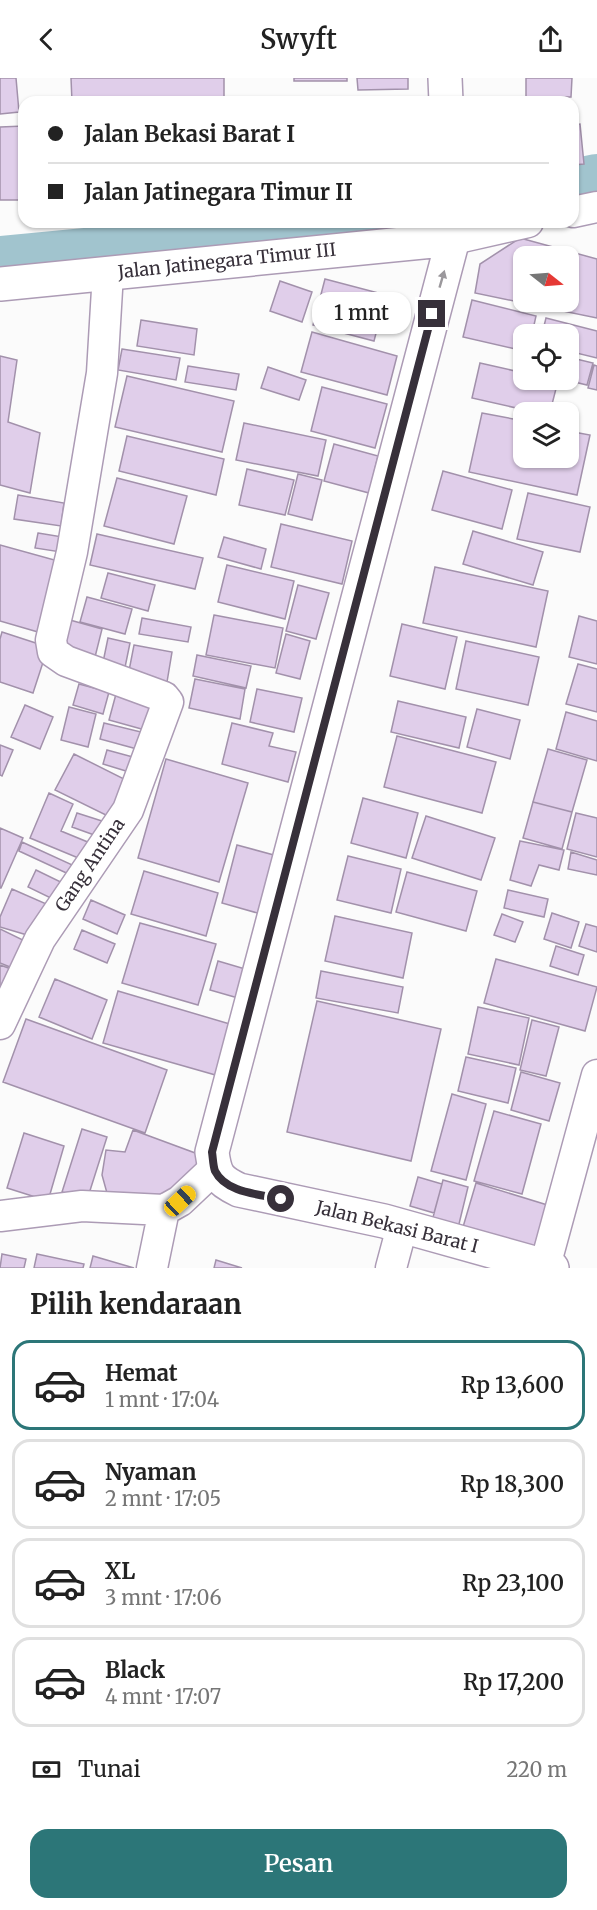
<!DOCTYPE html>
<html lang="id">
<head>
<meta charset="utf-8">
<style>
  body { margin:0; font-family:Merriweather,serif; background:#f6f6f6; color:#222; height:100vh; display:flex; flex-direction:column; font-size:22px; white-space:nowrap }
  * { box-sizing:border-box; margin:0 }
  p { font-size:20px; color:#767676 }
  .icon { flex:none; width:33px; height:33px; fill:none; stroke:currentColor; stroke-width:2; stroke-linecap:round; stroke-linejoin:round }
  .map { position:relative; height:1190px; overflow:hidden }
  .details { display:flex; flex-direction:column; background:#fff; flex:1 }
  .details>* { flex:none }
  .guide { position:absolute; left:18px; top:18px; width:561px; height:132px; border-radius:18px; box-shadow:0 2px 4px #0004; display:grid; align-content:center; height:132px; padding:0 30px; background:#fff }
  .needle { width:39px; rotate:107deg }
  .buttons { position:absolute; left:513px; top:168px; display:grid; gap:12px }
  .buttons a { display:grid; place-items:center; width:66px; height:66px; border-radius:12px; background:#fff; box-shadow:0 2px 4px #0004; font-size:30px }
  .end { position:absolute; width:27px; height:27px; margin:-14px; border:8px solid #37303a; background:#fff; box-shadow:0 0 0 3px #fff }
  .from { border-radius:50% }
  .bubble { position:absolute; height:42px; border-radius:18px; background:#fff; box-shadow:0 2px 4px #0004; font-size:20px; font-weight:600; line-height:42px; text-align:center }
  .car { position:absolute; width:18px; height:36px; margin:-18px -9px; border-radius:8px; box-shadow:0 0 4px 2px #0007; background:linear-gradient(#f5c518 24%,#345 0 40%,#f5c518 0 76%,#345 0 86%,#f5c518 0) }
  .guide b { display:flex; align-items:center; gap:21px; height:57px; font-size:22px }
  .guide b+b { border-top:2px solid #e0e0e0 }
  .guide i { width:15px; height:15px; background:#222 }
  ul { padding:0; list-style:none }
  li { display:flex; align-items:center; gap:18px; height:90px; margin:0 12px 9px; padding:0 18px; border:3px solid #e0e0e0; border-radius:18px }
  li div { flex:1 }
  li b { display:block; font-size:22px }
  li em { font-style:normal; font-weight:600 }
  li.active { border-color:#2c7678 }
  li>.icon { width:54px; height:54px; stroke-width:1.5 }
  h2 { padding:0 30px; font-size:27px; line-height:72px }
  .pay { display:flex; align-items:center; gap:15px; height:66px; padding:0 30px; font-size:22px }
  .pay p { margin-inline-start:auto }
  .button { display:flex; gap:12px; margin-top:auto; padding:12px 30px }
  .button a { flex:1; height:69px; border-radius:18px; background:#2c7678; color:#fff; font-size:24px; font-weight:600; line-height:69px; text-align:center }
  header { display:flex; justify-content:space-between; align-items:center; height:78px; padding:0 30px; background:#fff; font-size:27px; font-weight:600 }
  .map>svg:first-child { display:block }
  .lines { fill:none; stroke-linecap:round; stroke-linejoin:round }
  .river { stroke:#a1c4ce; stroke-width:52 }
  .building { fill:#e0ceea; stroke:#a291ab; stroke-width:1.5; fill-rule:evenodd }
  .minor-casing { stroke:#ac9bb5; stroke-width:33 }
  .tertiary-casing { stroke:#ac9bb5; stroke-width:36 }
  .minor { stroke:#fff; stroke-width:30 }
  .tertiary { stroke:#fff; stroke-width:33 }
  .oneway { fill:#9b989c }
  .route { stroke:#37303a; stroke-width:8 }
  .labels { text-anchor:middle; stroke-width:5; stroke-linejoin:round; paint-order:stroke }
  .street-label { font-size:18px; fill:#37303a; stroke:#fff }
</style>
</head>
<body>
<header><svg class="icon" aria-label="back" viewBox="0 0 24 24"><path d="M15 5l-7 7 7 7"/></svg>Swyft<svg class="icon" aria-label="share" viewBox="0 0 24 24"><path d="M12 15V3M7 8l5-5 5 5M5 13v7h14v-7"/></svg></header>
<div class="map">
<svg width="597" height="1190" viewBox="0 0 597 1190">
  <rect width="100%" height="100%" fill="#fbfbfb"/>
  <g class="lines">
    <path class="river" d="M573,107L597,102
      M0,184L324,153L371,144"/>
  </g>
  <path class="building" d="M0,0H16L19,34L0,36Z
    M71,0H224V24H72Z
    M294,0H347V3H294Z
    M357,0H408V11L358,12Z
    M526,0H572L571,19H526Z
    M580,46L584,86L573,87V47Z
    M24,48V122H0V49Z
    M520,160L597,181V240L475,215L480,186ZM524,178H568V224H524Z
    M325,201L386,217L374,263L313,247Z
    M280,203L312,214L302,244L270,233Z
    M472,222L536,238L532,256H524V273L463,259Z
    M546,240L597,253V280L568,273V256H542Z
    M141,242L197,251L194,277L137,268Z
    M312,254L397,278L387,317L301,294Z
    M122,271L180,280L176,302L118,292Z
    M0,278L17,282L8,344L40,355L30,415L0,407Z
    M568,279L593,285L587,307L566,302H568Z
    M480,285L524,295V302L558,303L550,334H534L472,320Z
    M594,287L597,288V312L588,310Z
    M188,288L239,296L236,312L185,304Z
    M268,289L306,302L299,322L261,310Z
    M127,298L234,323L222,374L115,349Z
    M322,309L387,326L375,370L311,353Z
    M482,335L524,343V380H568V353L590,357L577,417L469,394Z
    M244,345L326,362L318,398L236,382Z
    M127,358L224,381L216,417L119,393Z
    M334,366L378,378L369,415L324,403Z
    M247,391L294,402L285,437L239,427Z
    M443,393L512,412L502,451L432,432Z
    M298,396L322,402L312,442L288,436Z
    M117,400L187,418L174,466L104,448Z
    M528,415L590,429L580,474L517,461Z
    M18,417L64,425L61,448L14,441Z
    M281,446L352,463L342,506L271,489Z
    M473,453L543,474L533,507L463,486Z
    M38,455L69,460L67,475L35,470Z
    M97,456L203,480L195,511L90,487Z
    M224,459L266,471L261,491L218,479Z
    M0,467L58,483L38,554L0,543Z
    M227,487L294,503L285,541L218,524Z
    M435,489L548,513L536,569L423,545Z
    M108,495L155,507L148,533L101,520Z
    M298,507L329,515L316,561L286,553Z
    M87,519L132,531L125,556L80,544Z
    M214,537L283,550L275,590L206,577Z
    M579,538L597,543V586L569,579Z
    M142,540L191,549L188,564L139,556Z
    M70,542L102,551L93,587L61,578Z
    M402,546L457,559L445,611L390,598Z
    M2,554L48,569L33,615L0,604V561Z
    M286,556L310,563L300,601L276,595Z
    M108,560L130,565L123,599L101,594Z
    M466,563L539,579L528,627L456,611Z
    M134,567L172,574L166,610L127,603Z
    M197,577L251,588L246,610L193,598Z
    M578,586L597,591V634L566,626Z
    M195,601L245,611L240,641L189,630Z
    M79,606L109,614L103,636L73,627Z
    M257,611L302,620L294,654L250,644Z
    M116,616L163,629L156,655L109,642Z
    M398,623L466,639L459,670L391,654Z
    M25,627L53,639L40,671L11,659Z
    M69,629L96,636L88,669L61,662Z
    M477,631L520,642L510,681L467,669Z
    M566,634L597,643V683L556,671Z
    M104,645L141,654L137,671L100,661Z
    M232,645L273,655L269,668L296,674L288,704L222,686Z
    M397,658L496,684L482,735L384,709Z
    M0,667L13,672L2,698L0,697Z
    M548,671L587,682L572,734L533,724Z
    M107,672L144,682L139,697L103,686Z
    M74,676L136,707L118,743L55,712Z
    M166,681L248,705L219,804L138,780Z
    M49,715L73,726L61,753L95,767L88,784L30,760Z
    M363,720L418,735L406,780L351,765Z
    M533,724L572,734L562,771L523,760Z
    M77,735L102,743L97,758L72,749Z
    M576,735L597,740V779L567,771Z
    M426,738L495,760L481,802L412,780Z
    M0,750L23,760L1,810H0Z
    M520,763L564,772L559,792L539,787L531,808L510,802Z
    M22,764L79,790L75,799L19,773Z
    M237,767L285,780L268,838L222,825Z
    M571,774L597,782V797L568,791Z
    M348,778L401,791L391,835L337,822Z
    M36,792L69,808L61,825L28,809Z
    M144,793L218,815L206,858L131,836Z
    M407,794L477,813L466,853L396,834Z
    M12,811L51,828L34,859L0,849V839Z
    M508,812L548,821L544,839L504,830Z
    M91,822L125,837L117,856L83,841Z
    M552,835L579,844L571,870L544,861Z
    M502,836L523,844L515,864L494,857Z
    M335,838L412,855L403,900L325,883Z
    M140,845L216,866L198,927L122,905Z
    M586,846L597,849V874L579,868Z
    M0,851L27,864L15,891L0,885Z
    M82,852L115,866L107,885L74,871Z
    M556,868L584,877L578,897L550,888Z
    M496,881L597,909L585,953L484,925Z
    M218,883L252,893L245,922L210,912Z
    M0,887L11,891L0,917Z
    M321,893L403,909L398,935L316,920Z
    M55,901L107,922L92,961L39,939Z
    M118,913L240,949L226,1000L103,965Z
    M317,923L441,951L411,1083L287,1054Z
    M478,929L529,940L519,987L468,976Z
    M26,941L167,992L145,1055L3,1004Z
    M532,942L559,949L546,998L520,992Z
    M466,979L516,990L508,1025L458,1013Z
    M521,994L560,1005L549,1043L511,1032Z
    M452,1016L486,1026L466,1102L431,1093Z
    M494,1033L541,1046L522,1116L474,1103Z
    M82,1051L107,1059L87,1122L62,1114Z
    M133,1052L206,1079L189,1111L145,1121L110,1126L102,1097L106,1072L125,1074Z
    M24,1055L64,1068L48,1123L7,1110Z
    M418,1099L442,1106L434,1135L410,1128Z
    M443,1102L468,1109L458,1150L432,1143Z
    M476,1105L554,1129L540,1173L463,1149Z
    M2,1176L26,1181L24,1190H0Z
    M37,1176L84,1186L83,1190H34Z
    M93,1178L134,1190H90Z
    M216,1182L242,1190H214Z"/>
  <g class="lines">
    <defs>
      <path id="minor" d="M573,134L597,129
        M453,161L528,144
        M0,946L40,861L128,732L168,624L164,619L66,583L53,574L51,562L72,474L102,295L108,195
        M0,1138L82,1128L164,1132L180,1123L214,1091
        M545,1188L597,997
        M152,1190L164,1132
        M391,1190L402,1149"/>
      <path id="tertiary" d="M445,0L446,24
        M452,144L453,161L212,1074C215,1097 218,1102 239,1112L384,1143L552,1190
        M0,206L453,161"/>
    </defs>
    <use href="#minor" class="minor-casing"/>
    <use href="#tertiary" class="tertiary-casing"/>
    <use href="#minor" class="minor"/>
    <use href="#tertiary" class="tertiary"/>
  </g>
  <defs><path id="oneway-solid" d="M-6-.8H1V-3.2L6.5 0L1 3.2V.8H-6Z" transform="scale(1.5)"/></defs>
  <use class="oneway" href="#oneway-solid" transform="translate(442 201) rotate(-74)"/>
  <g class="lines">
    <path class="route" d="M281,1121C259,1116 226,1115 215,1093C213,1088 213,1080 212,1074L432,236"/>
  </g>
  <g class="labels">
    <g class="street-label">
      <text transform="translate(227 183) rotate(-6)" y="6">Jalan Jatinegara Timur III</text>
      <text transform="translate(90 787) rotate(-56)" y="6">Gang Antina</text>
      <text transform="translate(397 1149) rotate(14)" y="6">Jalan Bekasi Barat I</text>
    </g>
  </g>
</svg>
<div class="buttons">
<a><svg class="needle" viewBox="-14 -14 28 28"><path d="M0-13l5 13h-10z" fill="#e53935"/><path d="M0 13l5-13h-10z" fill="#767676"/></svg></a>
<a><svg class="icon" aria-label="locate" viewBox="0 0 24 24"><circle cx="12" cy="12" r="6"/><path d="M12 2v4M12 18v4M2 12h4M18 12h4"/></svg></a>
<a><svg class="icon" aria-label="layers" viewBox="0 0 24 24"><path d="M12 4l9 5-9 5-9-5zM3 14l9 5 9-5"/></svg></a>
</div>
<i class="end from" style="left:281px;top:1121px"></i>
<i class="end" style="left:432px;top:236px"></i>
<div class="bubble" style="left:312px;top:214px;width:99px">1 mnt</div>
<i class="car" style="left:180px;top:1123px;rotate:47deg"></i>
<div class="guide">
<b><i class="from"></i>Jalan Bekasi Barat I</b>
<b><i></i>Jalan Jatinegara Timur II</b>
</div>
</div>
<section class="details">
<h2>Pilih kendaraan</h2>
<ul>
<li class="active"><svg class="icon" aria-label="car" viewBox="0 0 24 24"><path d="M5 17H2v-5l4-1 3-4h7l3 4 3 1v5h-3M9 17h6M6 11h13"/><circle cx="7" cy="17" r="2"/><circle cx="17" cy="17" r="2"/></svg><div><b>Hemat</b><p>1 mnt · 17:04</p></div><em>Rp 13,600</em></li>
<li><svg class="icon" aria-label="car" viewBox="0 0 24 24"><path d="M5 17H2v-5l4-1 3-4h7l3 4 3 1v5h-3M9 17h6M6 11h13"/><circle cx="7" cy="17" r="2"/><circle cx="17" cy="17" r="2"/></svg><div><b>Nyaman</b><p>2 mnt · 17:05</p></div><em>Rp 18,300</em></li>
<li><svg class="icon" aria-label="car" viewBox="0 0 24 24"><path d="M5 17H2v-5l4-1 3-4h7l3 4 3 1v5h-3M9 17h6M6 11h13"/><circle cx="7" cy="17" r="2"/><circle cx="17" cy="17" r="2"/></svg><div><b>XL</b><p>3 mnt · 17:06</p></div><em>Rp 23,100</em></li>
<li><svg class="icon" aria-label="car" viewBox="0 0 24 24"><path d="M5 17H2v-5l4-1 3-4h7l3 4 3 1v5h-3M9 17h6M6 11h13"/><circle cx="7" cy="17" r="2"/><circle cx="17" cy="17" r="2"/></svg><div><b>Black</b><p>4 mnt · 17:07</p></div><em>Rp 17,200</em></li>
</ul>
<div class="pay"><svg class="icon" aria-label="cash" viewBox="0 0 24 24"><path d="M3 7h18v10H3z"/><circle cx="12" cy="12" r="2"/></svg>Tunai<p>220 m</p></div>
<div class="button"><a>Pesan</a></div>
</section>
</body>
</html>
